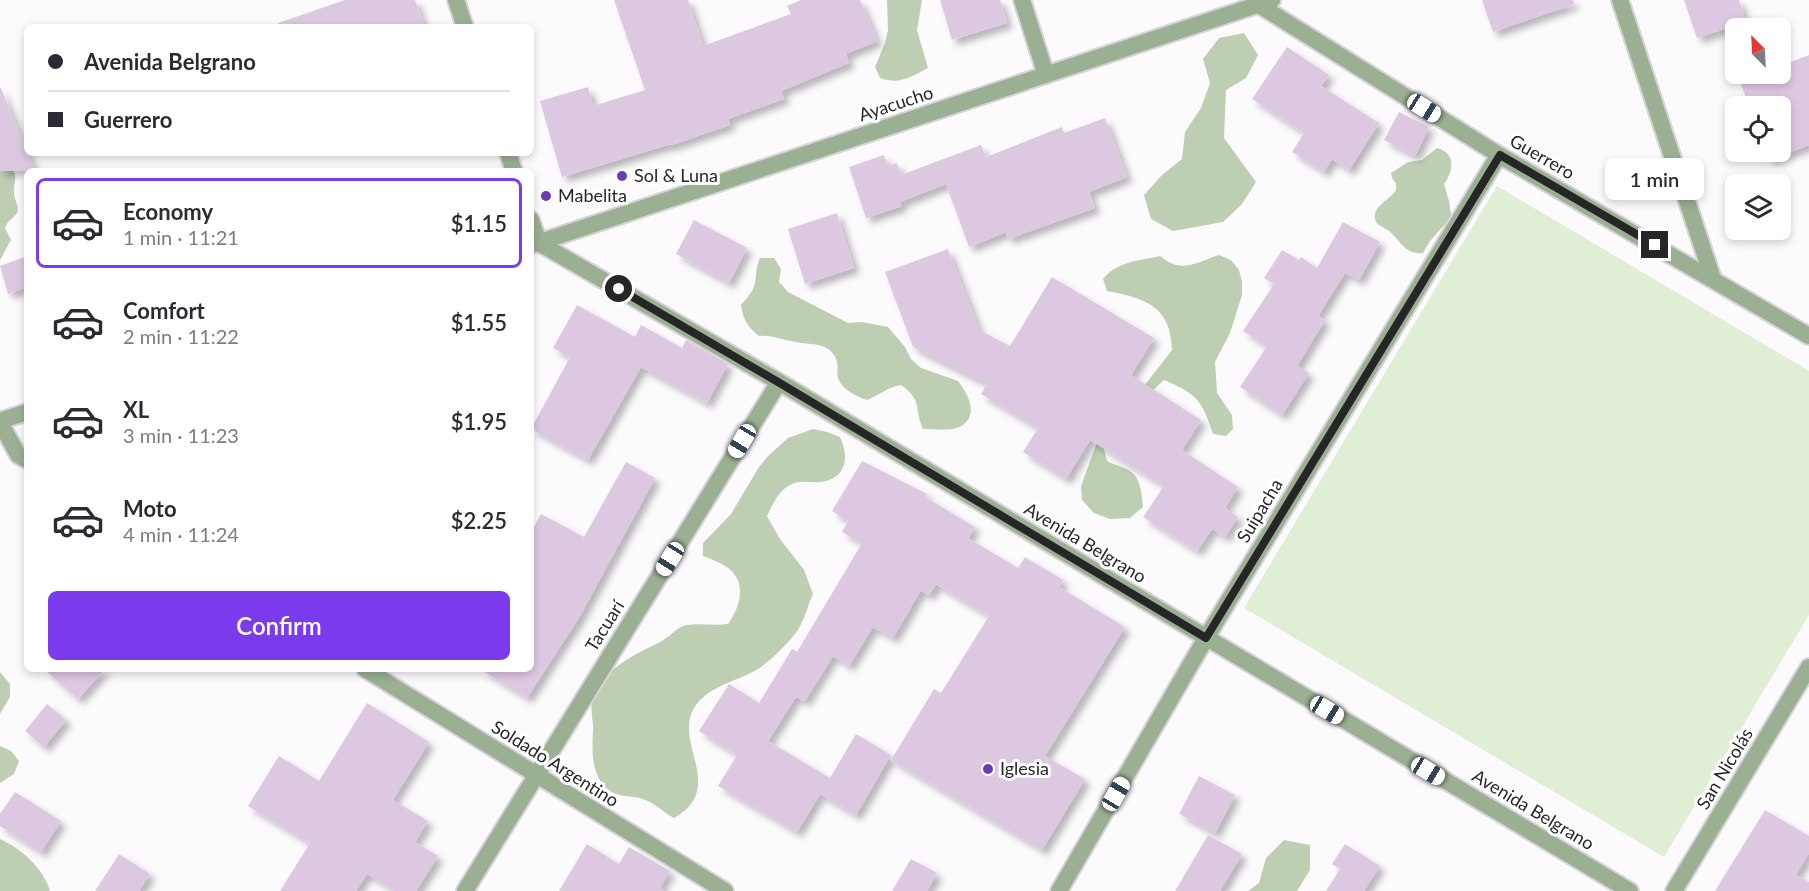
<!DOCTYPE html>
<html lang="en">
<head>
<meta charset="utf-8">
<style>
  body { margin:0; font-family:Lato,sans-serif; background:#f7f7f7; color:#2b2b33; height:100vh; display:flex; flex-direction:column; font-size:22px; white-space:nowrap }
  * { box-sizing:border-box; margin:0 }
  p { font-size:20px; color:#7c7c81 }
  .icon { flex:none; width:33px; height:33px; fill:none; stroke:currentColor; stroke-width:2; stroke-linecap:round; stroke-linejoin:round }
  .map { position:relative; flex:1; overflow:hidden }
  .panel { position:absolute; left:24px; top:168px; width:510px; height:504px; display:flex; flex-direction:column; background:#fff; border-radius:9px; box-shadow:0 3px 9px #0003 }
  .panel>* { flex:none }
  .guide { position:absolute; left:24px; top:24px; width:510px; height:132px; border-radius:9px; box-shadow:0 3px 9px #0003; display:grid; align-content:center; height:132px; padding:0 24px; background:#fff }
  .needle { width:39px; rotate:336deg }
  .fabs { position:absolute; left:1725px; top:18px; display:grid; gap:12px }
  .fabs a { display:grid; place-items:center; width:66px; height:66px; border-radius:9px; background:#fff; box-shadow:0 3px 9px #0003; font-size:30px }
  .end { position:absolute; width:27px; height:27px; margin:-14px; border:8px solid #272627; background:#fff; box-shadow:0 0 0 3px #fff }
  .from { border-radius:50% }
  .bubble { position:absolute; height:42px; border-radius:9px; background:#fff; box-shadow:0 3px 9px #0003; font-size:20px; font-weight:600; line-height:42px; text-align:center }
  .car { position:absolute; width:18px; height:36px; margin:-18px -9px; border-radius:8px; box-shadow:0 0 4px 2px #0007; background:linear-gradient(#fff 24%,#345 0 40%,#fff 0 76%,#345 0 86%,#fff 0) }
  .guide b { display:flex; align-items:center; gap:21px; height:57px; font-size:22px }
  .guide b+b { border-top:2px solid #e1e1e2 }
  .guide i { width:15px; height:15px; background:#2b2b33 }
  ul { padding:10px 0 0; list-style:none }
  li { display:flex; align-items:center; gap:18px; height:90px; margin:0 12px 9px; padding:0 12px; border:3px solid transparent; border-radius:9px }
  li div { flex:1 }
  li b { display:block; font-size:22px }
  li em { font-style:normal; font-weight:600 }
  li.current { border-color:#7c3aed }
  li>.icon { width:54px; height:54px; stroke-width:1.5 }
  .button { display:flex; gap:12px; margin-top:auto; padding:12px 24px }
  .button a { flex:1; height:69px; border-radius:9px; background:#7c3aed; color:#fff; font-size:24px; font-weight:600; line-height:69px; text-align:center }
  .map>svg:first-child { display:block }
  .green { fill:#dfeed5 }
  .forest { fill:#bdceb2 }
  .building { fill:#ddc8e1; filter:url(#shadow) }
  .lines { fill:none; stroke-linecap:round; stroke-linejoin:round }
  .minor-casing { stroke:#d6d4d7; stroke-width:20 }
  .tertiary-casing { stroke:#d6d4d7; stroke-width:20 }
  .minor { stroke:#9baf93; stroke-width:16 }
  .tertiary { stroke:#9baf93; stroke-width:16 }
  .route { stroke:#272627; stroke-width:8 }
  .poi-dot { fill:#683cb4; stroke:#fff; stroke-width:2 }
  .labels { text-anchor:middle; stroke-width:6; stroke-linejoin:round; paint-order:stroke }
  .street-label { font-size:18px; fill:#272627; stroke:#fff }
  .poi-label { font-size:18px; fill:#272627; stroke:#fff; text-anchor:start }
</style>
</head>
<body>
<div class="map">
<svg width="1809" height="891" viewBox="0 0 1809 891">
  <defs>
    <filter id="shadow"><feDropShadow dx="5.5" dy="5.5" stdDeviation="3" flood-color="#0004"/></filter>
  </defs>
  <rect width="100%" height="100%" fill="#fdfafe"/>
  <path class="green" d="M1497,186L1809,371V615L1664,857L1244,608Z"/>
  <path class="forest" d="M887,0H922L917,30L928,68C911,77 899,85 880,78L875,67L885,43L888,30Z
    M1244,33L1258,55L1246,78L1226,90L1224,138L1256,182L1242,204L1223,222L1173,231L1151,219L1144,195L1162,175L1182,159L1185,132L1201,108L1210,83L1203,59L1219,38Z
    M1437,148C1456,153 1454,170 1444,184L1449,201L1451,215L1448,221L1430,241L1423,253C1405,255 1401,241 1389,231C1384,227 1373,225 1375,215C1376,204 1391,199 1396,190V183L1392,178L1391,173L1408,162L1422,160Z
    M0,165L13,169C18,182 13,182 14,193C14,200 20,206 17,213C13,219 7,221 5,228L11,240L0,260Z
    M1219,255L1231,260L1239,270L1242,282V295L1230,333L1215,362L1217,393L1232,415L1233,429L1226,436L1213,434C1202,400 1197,394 1164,380L1135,407L1104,449L1107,461C1114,465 1125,467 1130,471C1141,478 1142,496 1143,507L1130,518L1110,519L1094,513L1082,500L1081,486L1099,437L1141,390L1172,350C1171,306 1145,298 1107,291L1103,279C1118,261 1138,261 1160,256C1181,274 1195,263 1219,255Z
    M760,258H774L781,269L779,282L788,292L848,323L862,322L888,327L905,347L911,359L921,368L958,381C967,393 979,413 963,425C953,432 935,429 923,429C914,409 923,400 901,385C887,387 880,395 867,400C856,396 842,390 838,378C836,370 840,364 834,355C826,342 809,345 796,342C782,340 773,335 759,336C748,327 743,320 741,305C746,299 753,292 755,283C757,273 755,270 760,258Z
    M813,429L827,432L840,437C850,458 846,479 820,482C810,483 801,480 792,484C778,490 773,504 767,516L780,539L804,570L813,594C808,605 805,618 799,628C794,638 770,661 761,667C739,682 706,685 693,710C675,744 726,789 674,818C663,812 655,803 643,799C631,795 615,798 605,787C591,772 592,750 593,731C594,720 589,710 593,699C602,669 634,655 660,642C670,637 676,627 687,625C699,623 714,626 728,624C741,606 748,580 725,566C719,562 711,559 703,556V543L731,514L759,467L768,456L788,438Z
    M0,672L10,684V697L0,714Z
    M0,746L11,751L19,761L14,774L0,783Z
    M0,839C22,849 43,868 50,891H0Z
    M1284,840L1310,845V870L1297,891H1248L1259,883L1266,858Z"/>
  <path class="building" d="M345,0H415L425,27H279L278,23Z
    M614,0H688L703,46L791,14L787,6L801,0H860L877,41L846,54L849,63L781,91L784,99L728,119L730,125L672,145L671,144L562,177L540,101L588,87L593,106L645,90Z
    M940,0H1000L1007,23L952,40Z
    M1482,0H1573L1574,4L1493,32Z
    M1684,0H1739L1746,22L1697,38Z
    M1287,47L1329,75L1321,86L1379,123L1349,170L1332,159L1324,172L1292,152L1304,133L1252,99Z
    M1809,55V145L1770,160L1766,152H1780V106H1749L1740,81L1760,74H1780V66Z
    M0,88H1L35,171H0Z
    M1399,112L1429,127L1415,156L1384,140Z
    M1105,118L1127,177L1089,192L1095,208L1008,239L1006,232L969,247L946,184L900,202L902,206L866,218L849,167L884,155L888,166L897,163L901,175L981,145L986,157L1062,127L1064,133Z
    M837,213L854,268L805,284L788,229Z
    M694,220L747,248L729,283L676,254Z
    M1343,222L1380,242L1359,280L1345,273L1318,316L1325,320L1297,366L1309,373L1282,415L1240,387L1267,346L1243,331L1274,284L1264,278L1282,250L1299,260L1301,257L1317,268Z
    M948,249L979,330L1010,346L1052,277L1154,338L1131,375L1201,420L1182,450L1238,487L1225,508L1238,517L1225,537L1212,529L1197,551L1143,517L1164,486L1090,440L1066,479L1023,452L1038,428L981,394L987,384L913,347L885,272Z
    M27,256V287L8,294L0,266Z
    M577,305L635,337L641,325L682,348L686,340L728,364L707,403L641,367L588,460L531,429L570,357L553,348Z
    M862,461L927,494L925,497L975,527L968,538L1018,568L1025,557L1063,580L1059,587L1125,627L1045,756L1085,779L1042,850L891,760L934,689L941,693L989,616L936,584L929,596L921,590L893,638L873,627L849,666L833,656L805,701L796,697L768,741L830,778L856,734L891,755L856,815L820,794L797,832L718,786L737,755L699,731L729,684L759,703L792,649L797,652L862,543L842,532L848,521L832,511Z
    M626,462L655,478L580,616L527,698L480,669H531V532L541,514L584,537Z
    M44,669H105L78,699Z
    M367,703L429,742L393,800L428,821L415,842L438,856L416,891H395L367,874L356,891H280L310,843L248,806L279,756L319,781Z
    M47,704L66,720L44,747L25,731Z
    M1199,776L1235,795L1215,833L1179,814Z
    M15,792L61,821L41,852L0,826V814Z
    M1765,810L1809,836V853L1796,875L1809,882V891H1715Z
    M1208,835L1242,854L1220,891H1175Z
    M587,844L619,864L629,847L670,871L660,888L664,891H559Z
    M1345,844L1380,866L1364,891H1326L1340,869L1332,864Z
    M119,854L150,874L139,891H95Z
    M911,859L937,873L927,891H892Z"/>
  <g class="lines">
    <defs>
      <path id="minor" d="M1022,0L1046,75
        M1620,0L1713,279
        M1259,5L1499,155L1809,336
        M539,243L779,382L1630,891
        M0,422L18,455L27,460
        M365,669L725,891
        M465,891L779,382
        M1059,891L1206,638L1499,155
        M1674,891L1809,667"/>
      <path id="tertiary" d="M456,0L465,27
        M508,153L514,171
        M531,220L539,243
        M531,245L1272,0
        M0,421L27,412"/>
    </defs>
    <use href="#minor" class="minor-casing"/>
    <use href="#tertiary" class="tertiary-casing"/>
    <use href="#minor" class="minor"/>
    <use href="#tertiary" class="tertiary"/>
  </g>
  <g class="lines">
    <path class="route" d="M619,289L778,382L1206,638L1500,155L1655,245"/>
  </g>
  <g class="poi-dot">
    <circle cx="622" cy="176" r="6"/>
    <circle cx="546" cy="196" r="6"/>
    <circle cx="988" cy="769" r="6"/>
  </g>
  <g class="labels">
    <g class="street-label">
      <text transform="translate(896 104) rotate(-18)" y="6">Ayacucho</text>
      <text transform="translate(1542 157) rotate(30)" y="6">Guerrero</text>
      <text transform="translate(1260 511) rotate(-59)" y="6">Suipacha</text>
      <text transform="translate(1085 543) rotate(31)" y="6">Avenida Belgrano</text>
      <text transform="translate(605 626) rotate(-58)" y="6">Tacuarí</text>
      <text transform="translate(555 764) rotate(32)" y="6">Soldado Argentino</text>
      <text transform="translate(1725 769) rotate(-59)" y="6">San Nicolás</text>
      <text transform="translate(1533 810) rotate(31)" y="6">Avenida Belgrano</text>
    </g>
    <g class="poi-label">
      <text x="634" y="182">Sol &amp; Luna</text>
      <text x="558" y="202">Mabelita</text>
      <text x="1000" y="775">Iglesia</text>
    </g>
  </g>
</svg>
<div class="fabs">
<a><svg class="needle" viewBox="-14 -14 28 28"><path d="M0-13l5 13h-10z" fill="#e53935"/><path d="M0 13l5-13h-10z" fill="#7c7c81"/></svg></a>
<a><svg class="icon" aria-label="locate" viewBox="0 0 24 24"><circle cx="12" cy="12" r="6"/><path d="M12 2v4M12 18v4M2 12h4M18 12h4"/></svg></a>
<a><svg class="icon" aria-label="layers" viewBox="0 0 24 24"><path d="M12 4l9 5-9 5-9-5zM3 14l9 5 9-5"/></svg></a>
</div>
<i class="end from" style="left:619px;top:289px"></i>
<i class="end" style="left:1655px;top:245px"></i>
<div class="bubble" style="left:1605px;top:158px;width:99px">1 min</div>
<i class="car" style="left:1424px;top:108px;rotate:122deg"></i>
<i class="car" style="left:742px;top:441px;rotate:211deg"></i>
<i class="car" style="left:670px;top:559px;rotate:212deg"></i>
<i class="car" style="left:1327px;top:710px;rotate:121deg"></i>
<i class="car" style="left:1428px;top:771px;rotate:121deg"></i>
<i class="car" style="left:1116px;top:794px;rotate:30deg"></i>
<div class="guide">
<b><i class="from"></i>Avenida Belgrano</b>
<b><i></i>Guerrero</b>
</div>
<section class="panel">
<ul>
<li class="current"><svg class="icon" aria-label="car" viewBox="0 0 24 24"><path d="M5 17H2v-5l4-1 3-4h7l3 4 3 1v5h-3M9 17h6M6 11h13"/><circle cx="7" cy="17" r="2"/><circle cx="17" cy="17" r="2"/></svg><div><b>Economy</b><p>1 min · 11:21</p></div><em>$1.15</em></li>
<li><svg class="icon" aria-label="car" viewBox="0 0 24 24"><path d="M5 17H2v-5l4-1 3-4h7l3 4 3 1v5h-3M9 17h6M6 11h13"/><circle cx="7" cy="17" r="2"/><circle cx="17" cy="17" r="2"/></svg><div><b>Comfort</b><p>2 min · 11:22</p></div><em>$1.55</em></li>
<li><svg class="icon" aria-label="car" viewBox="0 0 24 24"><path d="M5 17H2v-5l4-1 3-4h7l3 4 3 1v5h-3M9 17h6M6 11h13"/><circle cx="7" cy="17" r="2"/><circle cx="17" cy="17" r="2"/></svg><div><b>XL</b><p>3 min · 11:23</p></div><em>$1.95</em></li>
<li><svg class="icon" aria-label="car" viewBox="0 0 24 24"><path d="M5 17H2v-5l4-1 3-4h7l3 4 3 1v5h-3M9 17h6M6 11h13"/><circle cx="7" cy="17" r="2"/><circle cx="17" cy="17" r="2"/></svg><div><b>Moto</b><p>4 min · 11:24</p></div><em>$2.25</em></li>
</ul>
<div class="button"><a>Confirm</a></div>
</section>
</div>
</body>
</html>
